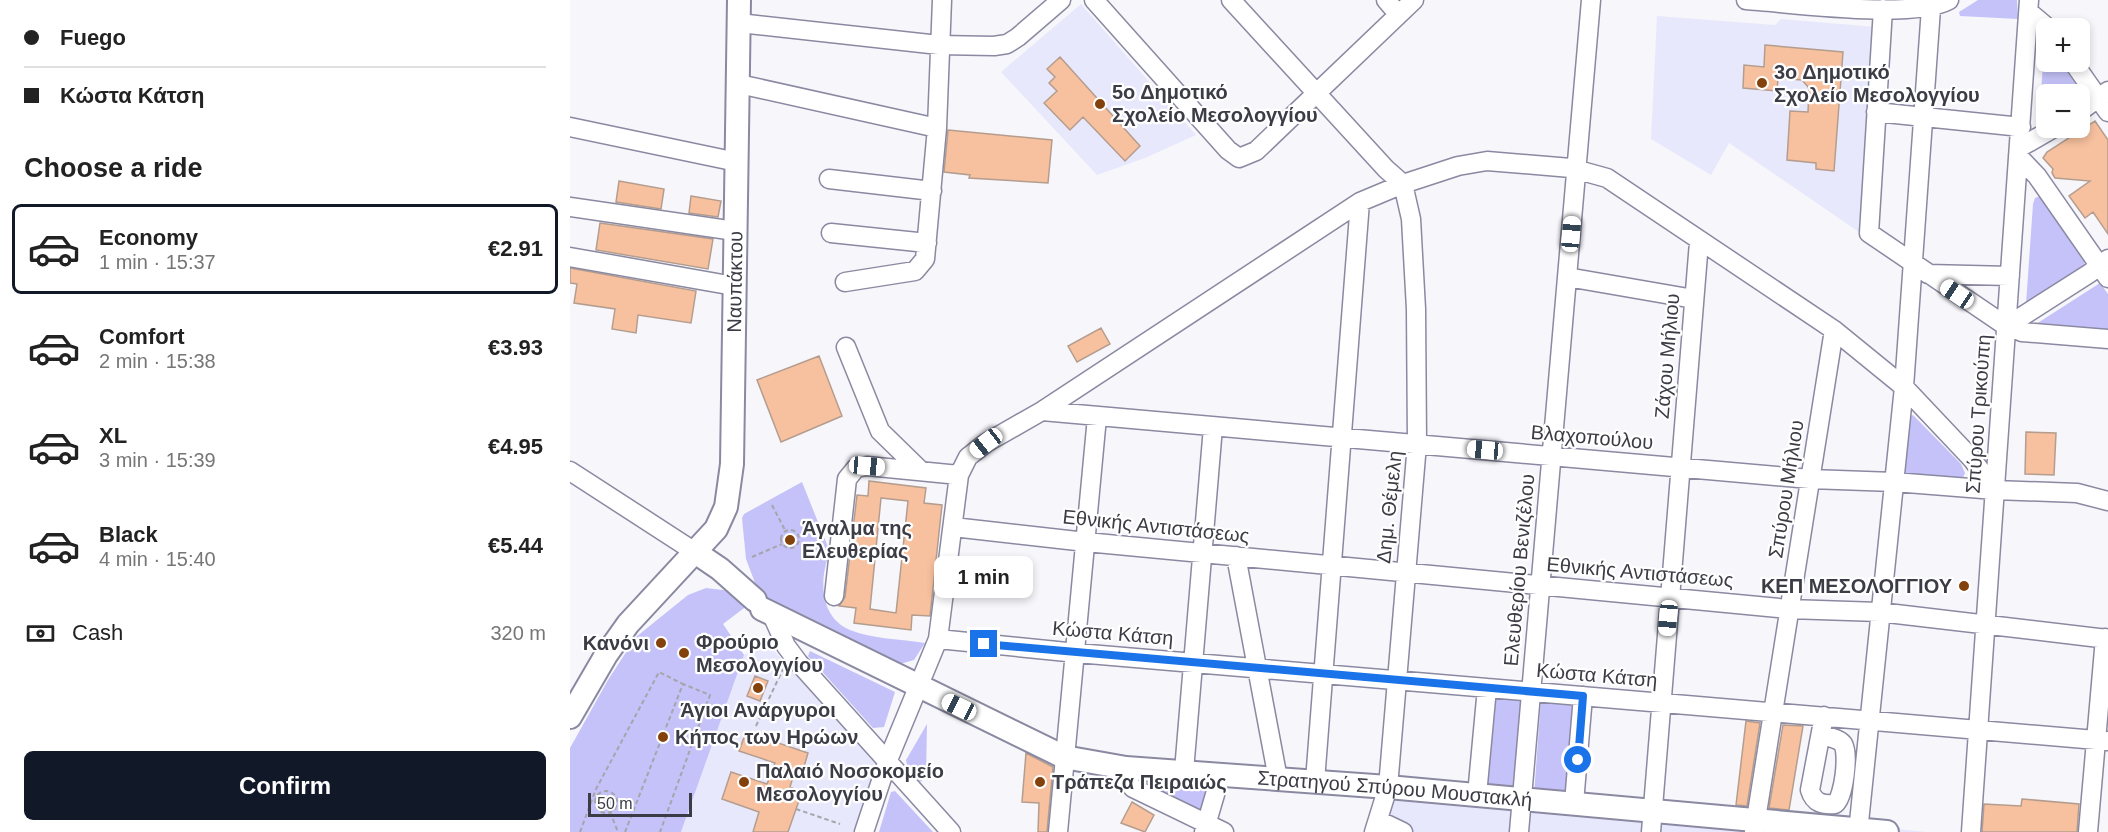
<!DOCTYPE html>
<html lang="en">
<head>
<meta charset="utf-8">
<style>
  body { margin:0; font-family:Arial,sans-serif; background:#f6f6f6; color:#222; height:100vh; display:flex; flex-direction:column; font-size:22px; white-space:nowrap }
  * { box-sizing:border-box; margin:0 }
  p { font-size:20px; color:#767676 }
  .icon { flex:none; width:33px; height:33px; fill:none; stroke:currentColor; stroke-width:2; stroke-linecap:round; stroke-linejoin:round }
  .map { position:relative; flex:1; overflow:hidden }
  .panel { display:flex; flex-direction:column; background:#fff; width:570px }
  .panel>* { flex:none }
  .banner { display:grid; align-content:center; height:132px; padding:0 24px; background:#fff }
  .buttons { position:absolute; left:1466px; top:18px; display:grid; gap:12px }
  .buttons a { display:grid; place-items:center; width:54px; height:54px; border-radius:9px; background:#fff; box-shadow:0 3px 9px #0003; font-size:30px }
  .scale { position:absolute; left:18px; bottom:15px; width:104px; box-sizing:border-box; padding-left:6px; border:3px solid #3c3c46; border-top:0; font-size:16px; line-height:21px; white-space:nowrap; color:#3c3c46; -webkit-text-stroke:4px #fff; paint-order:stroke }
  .end { position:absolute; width:27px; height:27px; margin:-14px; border:8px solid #1a73e8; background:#fff; box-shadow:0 0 0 3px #fff }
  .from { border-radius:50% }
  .bubble { position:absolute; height:42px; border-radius:9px; background:#fff; box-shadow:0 3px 9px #0003; font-size:20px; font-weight:700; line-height:42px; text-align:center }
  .car { position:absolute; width:18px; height:36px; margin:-18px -9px; border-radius:8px; box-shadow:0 0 4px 2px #0007; background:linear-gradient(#fff 24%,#345 0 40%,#fff 0 76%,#345 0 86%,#fff 0) }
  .banner b { display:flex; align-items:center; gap:21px; height:57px; font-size:22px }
  .banner b+b { border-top:2px solid #e0e0e0 }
  .banner i { width:15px; height:15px; background:#222 }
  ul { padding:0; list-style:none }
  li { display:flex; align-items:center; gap:18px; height:90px; margin:0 12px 9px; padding:0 12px; border:3px solid transparent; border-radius:9px }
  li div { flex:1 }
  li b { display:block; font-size:22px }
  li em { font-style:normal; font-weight:700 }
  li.on { border-color:#111827 }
  li>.icon { width:54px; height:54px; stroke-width:1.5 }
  h2 { padding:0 24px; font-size:27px; line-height:72px }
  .pay { display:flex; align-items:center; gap:15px; height:66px; padding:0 24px; font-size:22px }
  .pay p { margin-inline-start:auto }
  .primary-button { display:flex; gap:12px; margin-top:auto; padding:12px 24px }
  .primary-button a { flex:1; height:69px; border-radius:9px; background:#111827; color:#fff; font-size:24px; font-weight:700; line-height:69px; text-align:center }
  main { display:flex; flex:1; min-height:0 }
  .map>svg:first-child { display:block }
  .built { fill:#e8e8fc }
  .green { fill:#c4c2f8 }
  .building { fill:#f7c19f; stroke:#b49d8e; stroke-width:1.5; fill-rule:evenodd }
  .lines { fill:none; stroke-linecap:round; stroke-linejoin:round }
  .minor-casing { stroke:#8a89a1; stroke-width:21 }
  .major-casing { stroke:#8a89a1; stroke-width:26 }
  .path { stroke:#a5a5ac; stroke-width:2; stroke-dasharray:4.5 3; stroke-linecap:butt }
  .minor { stroke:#fff; stroke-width:18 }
  .major { stroke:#fff; stroke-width:22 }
  .route { stroke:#1a73e8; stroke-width:8 }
  .poi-dot { fill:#83420c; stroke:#fff; stroke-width:2 }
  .labels { text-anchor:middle; stroke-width:4.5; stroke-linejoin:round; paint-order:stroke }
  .poi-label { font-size:20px; font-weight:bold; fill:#3c3c46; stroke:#fff; text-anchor:start }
  .street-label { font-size:20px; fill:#3c3c46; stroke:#fff }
</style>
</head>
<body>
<main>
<section class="panel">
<div class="banner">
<b><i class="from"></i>Fuego</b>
<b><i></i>Κώστα Κάτση</b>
</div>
<h2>Choose a ride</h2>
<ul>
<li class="on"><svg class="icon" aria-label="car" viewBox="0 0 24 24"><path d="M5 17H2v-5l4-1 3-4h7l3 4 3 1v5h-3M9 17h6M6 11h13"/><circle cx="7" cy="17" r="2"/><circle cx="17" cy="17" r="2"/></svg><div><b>Economy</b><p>1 min · 15:37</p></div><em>€2.91</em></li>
<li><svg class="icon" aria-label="car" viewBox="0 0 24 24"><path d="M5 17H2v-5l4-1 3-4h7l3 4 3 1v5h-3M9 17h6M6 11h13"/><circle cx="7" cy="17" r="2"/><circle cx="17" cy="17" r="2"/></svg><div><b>Comfort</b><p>2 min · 15:38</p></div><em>€3.93</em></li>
<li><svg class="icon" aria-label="car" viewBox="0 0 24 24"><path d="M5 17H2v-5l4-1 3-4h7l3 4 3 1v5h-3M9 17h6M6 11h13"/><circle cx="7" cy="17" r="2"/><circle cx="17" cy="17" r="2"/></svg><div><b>XL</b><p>3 min · 15:39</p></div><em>€4.95</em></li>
<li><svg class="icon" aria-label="car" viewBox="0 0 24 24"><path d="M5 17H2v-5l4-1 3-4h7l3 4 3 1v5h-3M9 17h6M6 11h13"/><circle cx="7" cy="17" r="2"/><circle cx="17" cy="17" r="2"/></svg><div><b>Black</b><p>4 min · 15:40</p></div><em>€5.44</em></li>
</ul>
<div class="pay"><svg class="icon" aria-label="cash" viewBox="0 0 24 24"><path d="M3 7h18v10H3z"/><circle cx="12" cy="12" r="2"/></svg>Cash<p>320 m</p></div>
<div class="primary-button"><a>Confirm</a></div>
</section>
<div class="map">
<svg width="1538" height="832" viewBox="0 0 1538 832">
  <rect width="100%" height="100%" fill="#f6f6fb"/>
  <path class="built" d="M511,4L626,135L575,158L527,175L431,72Z
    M1087,16L1205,25L1211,19L1306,27L1289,232L1159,143L1141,175L1081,139Z
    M196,642L307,764L284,832H111L174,655Z
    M814,782L1286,825L1357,832H797Z"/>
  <path class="green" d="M1408,0H1447L1448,19L1390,16L1389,12Z
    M1474,46H1476V62H1491L1517,101L1509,106V94H1476V127L1469,126Z
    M1470,196L1515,261L1514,266L1456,304L1463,204L1465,198Z
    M1530,283L1538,294V331L1463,326Z
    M1343,415L1391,464L1395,473L1393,478L1389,480L1333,476L1339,417Z
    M232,482L260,552C249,578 249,617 280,630C302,639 331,639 355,643L344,660L323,666L190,596L176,559L172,518L174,514Z
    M136,588L161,591L178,605L153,624L174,655L111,832H0V748L38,680L66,637L118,595Z
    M240,651L325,692L314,727L303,728L238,656Z
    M923,694L954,696L947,793L916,791Z
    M971,699L1006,701L998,798L964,795Z
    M357,724L356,778L350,782L338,768L336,760Z
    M576,786L643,790L634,815Z
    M325,791L363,832H309L321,792Z"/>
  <path class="building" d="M1195,45L1273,52L1264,171L1246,169V163L1217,160L1220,111L1238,112L1239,88L1232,80L1208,78L1207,91L1173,88L1174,65L1194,67Z
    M490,57L570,146L555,161L513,117L500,130L474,103L487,91L479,83L485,77L477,69Z
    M1525,121L1538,140V234L1523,212L1515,218L1499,196L1520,181L1485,178L1482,173L1483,169L1473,158L1477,152Z
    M378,130L482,140L478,183L399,178L400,175L374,172Z
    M49,181L94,189L91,209L46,202Z
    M121,196L151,201L148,217L119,213Z
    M30,223L143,239L138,269L26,250Z
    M0,268L126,291L121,323L68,315L66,333L42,329L45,309L4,303L7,284L0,283Z
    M531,328L540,344L507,362L498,346Z
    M249,356L272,416L211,442L187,380Z
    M1456,432L1486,433L1484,475L1455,474Z
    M299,481L356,488L354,503L372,505L360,616L342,615L341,630L284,623L286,608L269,606L275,597L287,495L298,496ZM311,498L338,501L326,613L300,609Z
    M185,676L198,681L190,701L177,696Z
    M1176,721L1190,723L1177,806L1166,805Z
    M1213,725L1233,726L1219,810L1199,808Z
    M176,732L238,753L233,770L226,767L220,787L232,792L218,832H183L189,812L152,799L161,772L197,784L205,763L169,751Z
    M456,753L483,767L477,832H468L469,803L452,802Z
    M1452,799L1509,804L1507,832H1412L1414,804L1451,806Z
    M562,802L584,815L575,832L551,823Z"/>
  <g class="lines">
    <defs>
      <path id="minor" d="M524,0L658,150L669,158L686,151L844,0
        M661,0L816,169L833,184L841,219L846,309L847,444L818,787L804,832
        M816,0L828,14
        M1176,0C1222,3 1342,20 1379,0
        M1313,9L1299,233L1433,324L1452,332L1538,339
        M1459,12L1478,28
        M169,23L369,45L424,46L437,44L448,37L491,0
        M1503,62L1538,112
        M169,84L367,128
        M1306,112L1451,127
        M1509,112L1538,91
        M0,127L167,162
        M1449,148L1484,128
        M1448,156L1467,176L1538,278
        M259,179L362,191
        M0,207L165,231
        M261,233L357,243
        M0,257L164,286
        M1358,274L1440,276
        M997,277L1124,299
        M275,282L345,271L355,259L367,128L372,0
        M1437,326L1520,273L1538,259
        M276,347L310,431L351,471
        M472,411L1240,479L1324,482L1425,490
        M0,471L125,552
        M383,527L516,542L1219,609L1309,612L1538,639
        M666,556L708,779
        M264,596L277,479L286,468L297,466L389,475
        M203,617L216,646L228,662L381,832
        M368,639L507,653L1538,741
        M1251,735C1258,737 1268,738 1273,744C1279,754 1274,797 1265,804C1252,805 1244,803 1240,790L1254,716
        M556,768L557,781L563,788L654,832
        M614,771L643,427
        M745,781L790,202
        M907,795L917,688
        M1004,803L1013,696
        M808,820L833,832
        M294,832L318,760L368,639L389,475L398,457L416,443L472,411L790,202L833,184L888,166L917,161L1001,168L1037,178L1264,330L1334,387L1402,459L1425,490L1507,493L1538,501
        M488,832L527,417
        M634,832L651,774
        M949,832L1021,0
        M1081,832L1129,242
        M1184,832L1264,330
        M1288,832L1334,387L1361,8
        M1401,832L1459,0
        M1518,832L1535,638"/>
      <g id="major">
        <path d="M125,552L150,569L185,600"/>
        <path id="s1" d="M192,609L494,757L556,768L818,787L1317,832"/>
        <path id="s2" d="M0,717L36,655L58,624L146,529L156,507L162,464L169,0"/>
      </g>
    </defs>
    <use href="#minor" class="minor-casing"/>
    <use href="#major" class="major-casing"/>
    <path class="path" d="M202,505L216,532
      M211 539a9 9 0 1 1 18 0a9 9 0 1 1-18 0Z
      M182,557L212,544
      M186,726L213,669
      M25 802a11 11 0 1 1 22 0a11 11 0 1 1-22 0Z
      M226,809L270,824
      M40,812L48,832
      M10,832L26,789L89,672L113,684
      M55,832L113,684L140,695L90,832"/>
    <use href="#minor" class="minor"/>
    <use href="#major" class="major"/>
  </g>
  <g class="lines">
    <path class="route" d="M414,644L1013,696L1008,760"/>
  </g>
  <g class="poi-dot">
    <circle cx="1192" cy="83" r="6"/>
    <circle cx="530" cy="104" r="6"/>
    <circle cx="220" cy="540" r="6"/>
    <circle cx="1394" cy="586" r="6"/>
    <circle cx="91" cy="643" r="6"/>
    <circle cx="114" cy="653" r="6"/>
    <circle cx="188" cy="688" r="6"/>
    <circle cx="93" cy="737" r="6"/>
    <circle cx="174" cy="782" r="6"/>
    <circle cx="470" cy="782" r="6"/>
  </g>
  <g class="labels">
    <g class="poi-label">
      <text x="1204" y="79">3ο Δημοτικό<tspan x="1204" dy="23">Σχολείο Μεσολογγίου</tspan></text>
      <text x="542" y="99">5ο Δημοτικό<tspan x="542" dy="23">Σχολείο Μεσολογγίου</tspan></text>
      <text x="232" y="535">Άγαλμα της<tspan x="232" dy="23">Ελευθερίας</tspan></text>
      <text x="1382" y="593" text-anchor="end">ΚΕΠ ΜΕΣΟΛΟΓΓΙΟΥ</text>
      <text x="126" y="649">Φρούριο<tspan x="126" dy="23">Μεσολογγίου</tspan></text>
      <text x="79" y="650" text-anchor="end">Κανόνι</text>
      <text x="188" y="717" text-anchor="middle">Άγιοι Ανάργυροι</text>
      <text x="105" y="744">Κήπος των Ηρώων</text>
      <text x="186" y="778">Παλαιό Νοσοκομείο<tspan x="186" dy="23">Μεσολογγίου</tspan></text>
      <text x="482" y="789">Τράπεζα Πειραιώς</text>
    </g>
    <g class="street-label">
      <text dy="7" stroke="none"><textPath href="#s2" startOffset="489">Ναυπάκτου</textPath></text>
      <text transform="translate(1097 356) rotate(-85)" y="7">Ζάχου Μήλιου</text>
      <text transform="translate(1408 414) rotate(-86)" y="7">Σπύρου Τρικούπη</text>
      <text transform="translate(1022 437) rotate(5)" y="7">Βλαχοπούλου</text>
      <text transform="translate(1216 489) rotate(-81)" y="7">Σπύρου Μήλιου</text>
      <text transform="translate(819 507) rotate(-84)" y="7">Δημ. Θέμελη</text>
      <text transform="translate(586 526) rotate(6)" y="7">Εθνικής Αντιστάσεως</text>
      <text transform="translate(949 570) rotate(-85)" y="7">Ελευθερίου Βενιζέλου</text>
      <text transform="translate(1070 572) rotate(5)" y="7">Εθνικής Αντιστάσεως</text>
      <text transform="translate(543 633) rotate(5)" y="7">Κώστα Κάτση</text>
      <text transform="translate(1027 675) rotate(5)" y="7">Κώστα Κάτση</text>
      <text dy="7" stroke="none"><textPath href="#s1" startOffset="669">Στρατηγού Σπύρου Μουστακλή</textPath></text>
    </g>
  </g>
</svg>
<div class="buttons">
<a>+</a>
<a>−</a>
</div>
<div class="scale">50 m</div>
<i class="end from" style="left:1008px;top:760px"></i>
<i class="end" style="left:414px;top:644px"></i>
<div class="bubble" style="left:364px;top:556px;width:99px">1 min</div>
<i class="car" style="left:1001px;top:234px;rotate:5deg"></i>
<i class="car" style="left:1387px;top:294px;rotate:304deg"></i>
<i class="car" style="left:416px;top:443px;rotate:232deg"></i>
<i class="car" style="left:915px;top:450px;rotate:275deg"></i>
<i class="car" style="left:297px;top:466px;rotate:95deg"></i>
<i class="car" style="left:1098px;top:618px;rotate:185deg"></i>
<i class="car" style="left:389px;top:707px;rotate:296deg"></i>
</div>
</main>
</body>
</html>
